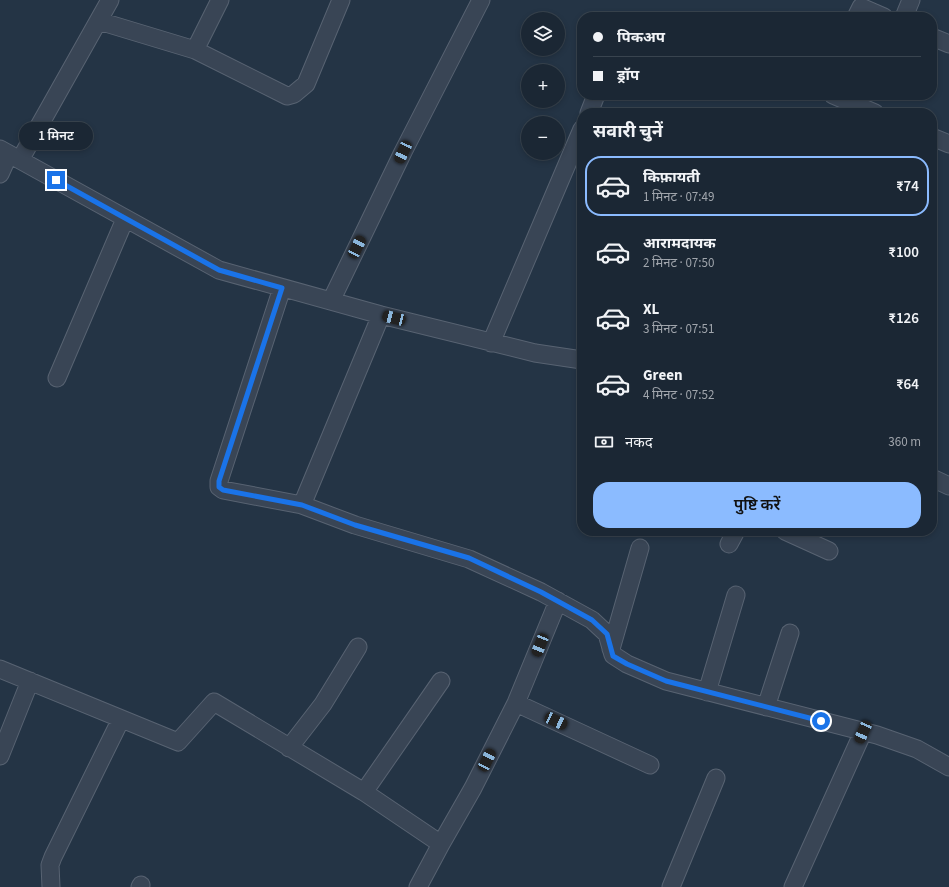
<!DOCTYPE html>
<html lang="hi">
<head>
<meta charset="utf-8">
<style>
  body { margin:0; font-family:"Source Sans 3","Noto Sans Devanagari",sans-serif; background:#242f3c; color:#f1f3f6; height:100vh; display:flex; flex-direction:column; font-size:15px; white-space:nowrap }
  * { box-sizing:border-box; margin:0 }
  p { font-size:13px; color:#a0a5ac }
  .icon { flex:none; width:22px; height:22px; fill:none; stroke:currentColor; stroke-width:2; stroke-linecap:round; stroke-linejoin:round }
  .map { position:relative; flex:1; overflow:hidden }
  .details { position:absolute; left:577px; top:108px; width:360px; height:428px; display:flex; flex-direction:column; background:#1b2734; border-radius:16px; box-shadow:0 2px 6px #0003,0 0 0 1px #39444f }
  .details>* { flex:none }
  .top-card { position:absolute; left:577px; top:12px; width:360px; height:88px; border-radius:16px; box-shadow:0 2px 6px #0003,0 0 0 1px #39444f; display:grid; align-content:center; height:88px; padding:0 16px; background:#1b2734 }
  .tools { position:absolute; left:521px; top:12px; display:grid; gap:8px }
  .tools a { display:grid; place-items:center; width:44px; height:44px; border-radius:50%; background:#1b2734; box-shadow:0 2px 6px #0003,0 0 0 1px #39444f; font-size:20px }
  .end { position:absolute; width:18px; height:18px; margin:-9px; border:5px solid #1a73e8; background:#fff; box-shadow:0 0 0 2px #fff }
  .from { border-radius:50% }
  .bubble { position:absolute; height:28px; border-radius:14px; background:#1b2734; box-shadow:0 2px 6px #0003,0 0 0 1px #39444f; font-size:13px; font-weight:600; line-height:28px; text-align:center }
  .car { position:absolute; width:12px; height:24px; margin:-12px -6px; border-radius:5px; box-shadow:0 0 3px 1px #0007; background:linear-gradient(#222 24%,#8ab4d8 0 40%,#222 0 76%,#8ab4d8 0 86%,#222 0) }
  .top-card b { display:flex; align-items:center; gap:14px; height:38px; font-size:15px }
  .top-card b+b { border-top:1px solid #39444f }
  .top-card i { width:10px; height:10px; background:#f1f3f6 }
  ul { padding:0; list-style:none }
  li { display:flex; align-items:center; gap:12px; height:60px; margin:0 8px 6px; padding:0 8px; border:2px solid transparent; border-radius:16px }
  li div { flex:1 }
  li b { display:block; font-size:15px }
  li em { font-style:normal; font-weight:600 }
  li.on { border-color:#8bbbff }
  li>.icon { width:36px; height:36px; stroke-width:1.5 }
  h2 { padding:0 16px; font-size:18px; line-height:48px }
  .pay { display:flex; align-items:center; gap:10px; height:44px; padding:0 16px; font-size:15px }
  .pay p { margin-inline-start:auto }
  .action { display:flex; gap:8px; margin-top:auto; padding:8px 16px }
  .action a { flex:1; height:46px; border-radius:16px; background:#8bbbff; color:#111; font-size:16px; font-weight:600; line-height:46px; text-align:center }
  .map>svg:first-child { display:block }
  .lines { fill:none; stroke-linecap:round; stroke-linejoin:round }
  .street-casing { stroke:#586372; stroke-width:19 }
  .street { stroke:#394555; stroke-width:17 }
  .route { stroke:#1a73e8; stroke-width:5 }
</style>
</head>
<body>
<div class="map">
<svg width="949" height="887" viewBox="0 0 949 887">
  <rect width="100%" height="100%" fill="#243445"/>
  <g class="lines">
    <defs>
      <path id="street" d="M856,17L861,7L884,17
        M904,17L911,0
        M99,21L195,50L287,96L294,94L306,84L341,0
        M932,37L949,44
        M195,50L220,0
        M833,95L875,113
        M589,113L596,95
        M932,137L949,144
        M0,149L219,270L381,315L535,353L582,360
        M20,160L110,0
        M0,174L9,154
        M282,288L219,481V487L223,490L302,505
        M331,301L403,152L481,0
        M381,315L302,505L355,525L469,559L541,592L592,620L607,634L613,655L627,664L666,681L877,735L917,749L949,767
        M491,343L582,129
        M57,378L125,219
        M932,478L949,486
        M785,531L829,551
        M729,544L736,531
        M611,649L640,548
        M0,669L178,742L214,702L364,792L441,844L473,788L516,703L558,601
        M707,692L736,595
        M516,703L650,765
        M766,707L790,633
        M289,748L323,704L358,647
        M0,756L30,681
        M364,792L441,681
        M51,887L50,865L53,857L121,719
        M140,887L141,885
        M418,887L441,844
        M671,887L716,778
        M793,887L863,732"/>
    </defs>
    <use href="#street" class="street-casing"/>
    <use href="#street" class="street"/>
  </g>
  <g class="lines">
    <path class="route" d="M56,180L219,270L282,288L219,481V487L223,490L302,505L355,525L469,558L541,592L592,620L607,634L613,656L627,664L666,681L821,721"/>
  </g>
</svg>
<div class="tools">
<a><svg class="icon" aria-label="layers" viewBox="0 0 24 24"><path d="M12 4l9 5-9 5-9-5zM3 14l9 5 9-5"/></svg></a>
<a>+</a>
<a>−</a>
</div>
<i class="end from" style="left:821px;top:721px"></i>
<i class="end" style="left:56px;top:180px"></i>
<div class="bubble" style="left:19px;top:122px;width:74px">1 मिनट</div>
<i class="car" style="left:403px;top:152px;rotate:205deg"></i>
<i class="car" style="left:357px;top:247px;rotate:26deg"></i>
<i class="car" style="left:394px;top:318px;rotate:284deg"></i>
<i class="car" style="left:540px;top:645px;rotate:202deg"></i>
<i class="car" style="left:556px;top:721px;rotate:115deg"></i>
<i class="car" style="left:863px;top:732px;rotate:204deg"></i>
<i class="car" style="left:487px;top:760px;rotate:26deg"></i>
<div class="top-card">
<b><i class="from"></i>पिकअप</b>
<b><i></i>ड्रॉप</b>
</div>
<section class="details">
<h2>सवारी चुनें</h2>
<ul>
<li class="on"><svg class="icon" aria-label="car" viewBox="0 0 24 24"><path d="M5 17H2v-5l4-1 3-4h7l3 4 3 1v5h-3M9 17h6M6 11h13"/><circle cx="7" cy="17" r="2"/><circle cx="17" cy="17" r="2"/></svg><div><b>किफ़ायती</b><p>1 मिनट · 07:49</p></div><em>₹74</em></li>
<li><svg class="icon" aria-label="car" viewBox="0 0 24 24"><path d="M5 17H2v-5l4-1 3-4h7l3 4 3 1v5h-3M9 17h6M6 11h13"/><circle cx="7" cy="17" r="2"/><circle cx="17" cy="17" r="2"/></svg><div><b>आरामदायक</b><p>2 मिनट · 07:50</p></div><em>₹100</em></li>
<li><svg class="icon" aria-label="car" viewBox="0 0 24 24"><path d="M5 17H2v-5l4-1 3-4h7l3 4 3 1v5h-3M9 17h6M6 11h13"/><circle cx="7" cy="17" r="2"/><circle cx="17" cy="17" r="2"/></svg><div><b>XL</b><p>3 मिनट · 07:51</p></div><em>₹126</em></li>
<li><svg class="icon" aria-label="car" viewBox="0 0 24 24"><path d="M5 17H2v-5l4-1 3-4h7l3 4 3 1v5h-3M9 17h6M6 11h13"/><circle cx="7" cy="17" r="2"/><circle cx="17" cy="17" r="2"/></svg><div><b>Green</b><p>4 मिनट · 07:52</p></div><em>₹64</em></li>
</ul>
<div class="pay"><svg class="icon" aria-label="cash" viewBox="0 0 24 24"><path d="M3 7h18v10H3z"/><circle cx="12" cy="12" r="2"/></svg>नकद<p>360 m</p></div>
<div class="action"><a>पुष्टि करें</a></div>
</section>
</div>
</body>
</html>
